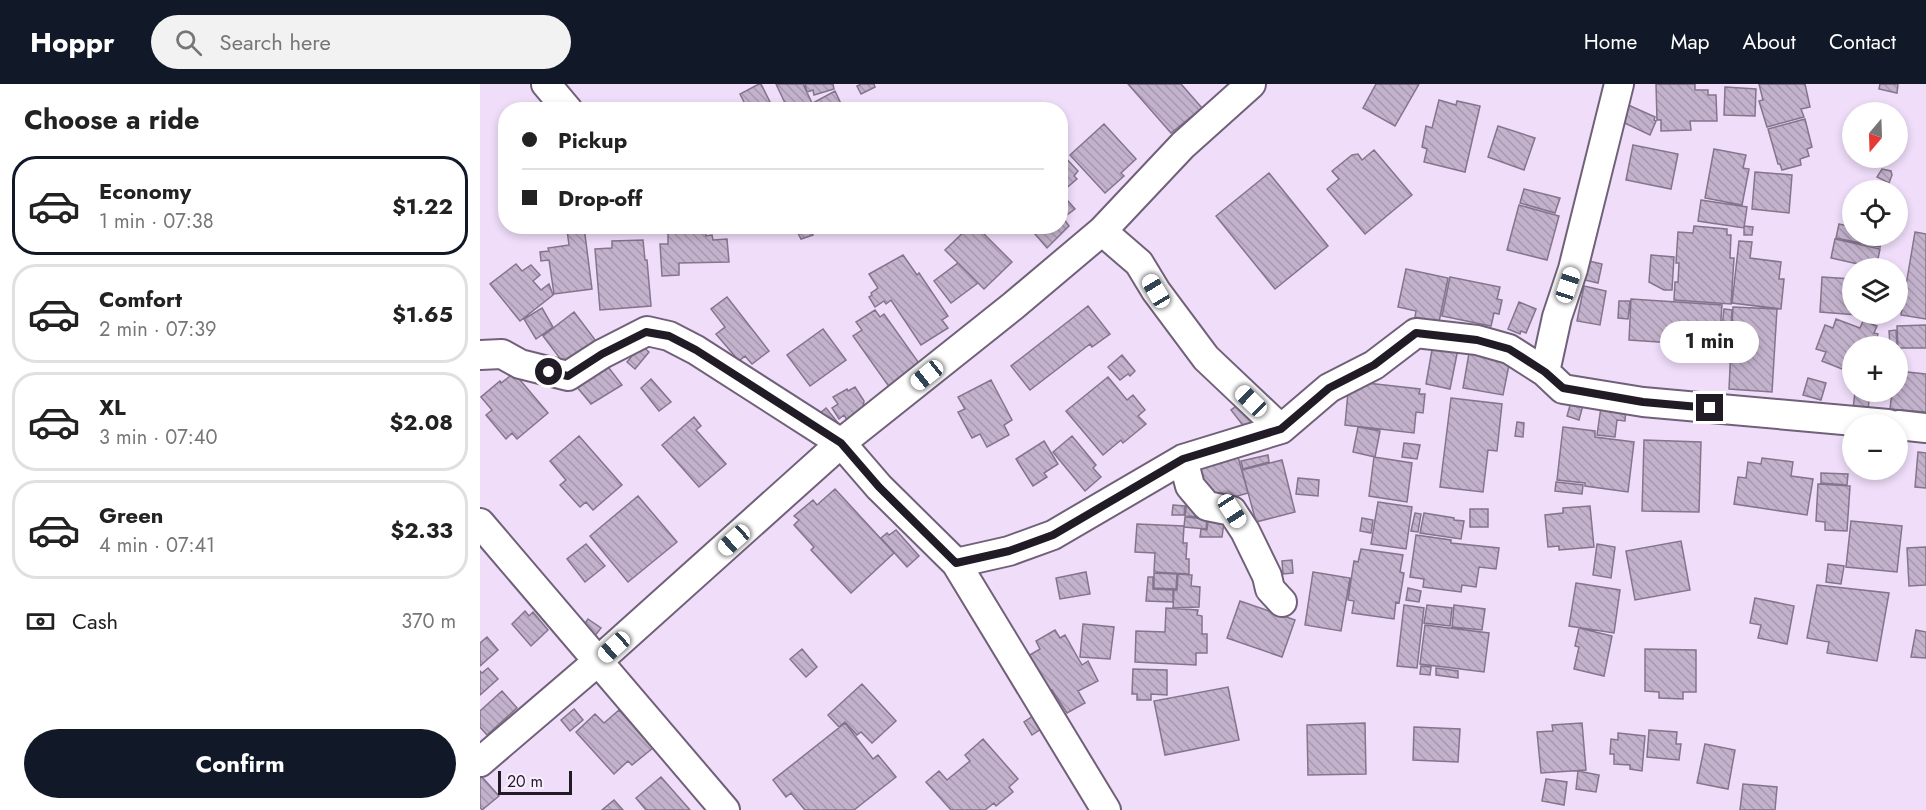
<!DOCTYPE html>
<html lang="en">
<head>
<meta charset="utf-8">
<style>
  body { margin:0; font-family:Jost,sans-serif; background:#f2f2f2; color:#222; height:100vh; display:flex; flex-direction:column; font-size:22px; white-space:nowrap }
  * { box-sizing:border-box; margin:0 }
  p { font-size:20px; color:#767676 }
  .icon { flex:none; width:33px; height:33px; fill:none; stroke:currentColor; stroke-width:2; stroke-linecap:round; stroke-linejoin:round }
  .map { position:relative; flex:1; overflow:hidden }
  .side { display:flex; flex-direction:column; background:#fff; width:480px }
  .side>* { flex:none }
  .guide { position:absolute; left:18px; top:18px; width:570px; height:132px; border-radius:24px; box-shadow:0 3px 9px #0003; display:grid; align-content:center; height:132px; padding:0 24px; background:#fff }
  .needle { width:39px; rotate:199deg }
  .fabs { position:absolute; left:1362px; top:18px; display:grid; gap:12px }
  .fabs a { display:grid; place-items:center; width:66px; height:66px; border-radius:50%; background:#fff; box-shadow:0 3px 9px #0003; font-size:30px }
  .scale { position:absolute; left:18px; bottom:15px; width:74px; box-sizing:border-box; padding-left:6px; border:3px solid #211b25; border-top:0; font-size:16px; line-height:21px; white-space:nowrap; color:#211b25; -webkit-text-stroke:4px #f8eefe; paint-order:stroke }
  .end { position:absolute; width:27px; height:27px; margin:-14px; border:8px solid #211b25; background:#fff; box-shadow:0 0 0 3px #fff }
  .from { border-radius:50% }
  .bubble { position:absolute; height:42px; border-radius:21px; background:#fff; box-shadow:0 3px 9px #0003; font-size:20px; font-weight:700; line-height:42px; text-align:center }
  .car { position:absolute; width:18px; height:36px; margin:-18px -9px; border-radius:8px; box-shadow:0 0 4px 2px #0007; background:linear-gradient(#fff 24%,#345 0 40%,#fff 0 76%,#345 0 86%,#fff 0) }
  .guide b { display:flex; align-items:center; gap:21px; height:57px; font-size:22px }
  .guide b+b { border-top:2px solid #e0e0e0 }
  .guide i { width:15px; height:15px; background:#222 }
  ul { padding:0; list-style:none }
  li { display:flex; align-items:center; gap:18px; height:99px; margin:0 12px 9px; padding:0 12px; border:3px solid #e0e0e0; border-radius:24px }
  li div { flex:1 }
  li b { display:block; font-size:22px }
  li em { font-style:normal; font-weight:700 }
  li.active { border-color:#111827 }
  li>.icon { width:54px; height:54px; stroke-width:1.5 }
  h2 { padding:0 24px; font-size:27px; line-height:72px }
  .pay { display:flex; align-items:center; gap:15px; height:66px; padding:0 24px; font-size:22px }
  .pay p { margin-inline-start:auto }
  .cta { display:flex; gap:12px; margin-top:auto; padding:12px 24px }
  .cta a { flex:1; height:69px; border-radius:36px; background:#111827; color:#fff; font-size:24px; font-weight:700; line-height:69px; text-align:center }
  header { display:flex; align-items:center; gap:36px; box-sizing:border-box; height:84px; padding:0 30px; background:#111827; color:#fff }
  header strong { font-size:28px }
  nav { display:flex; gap:33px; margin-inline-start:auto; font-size:21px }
  .search { width:420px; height:54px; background:#f2f2f2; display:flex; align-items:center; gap:15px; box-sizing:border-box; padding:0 21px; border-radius:33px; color:#767676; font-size:22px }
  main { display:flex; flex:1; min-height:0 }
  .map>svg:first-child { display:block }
  .building { fill:url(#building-back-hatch); stroke:#84748c; stroke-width:1.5 }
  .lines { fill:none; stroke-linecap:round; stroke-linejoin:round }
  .minor-casing { stroke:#706178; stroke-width:32 }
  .minor { stroke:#fff; stroke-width:28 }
  .route { stroke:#211b25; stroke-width:8 }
</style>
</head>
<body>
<header>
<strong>Hoppr</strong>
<div class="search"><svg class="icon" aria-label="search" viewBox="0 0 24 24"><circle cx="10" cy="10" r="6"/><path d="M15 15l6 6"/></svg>Search here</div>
<nav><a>Home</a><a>Map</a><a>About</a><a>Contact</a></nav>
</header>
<main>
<section class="side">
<h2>Choose a ride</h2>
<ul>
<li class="active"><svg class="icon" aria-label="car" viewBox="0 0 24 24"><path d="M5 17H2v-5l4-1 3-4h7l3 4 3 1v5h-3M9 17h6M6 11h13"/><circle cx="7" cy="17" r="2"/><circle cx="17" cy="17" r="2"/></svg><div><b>Economy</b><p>1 min · 07:38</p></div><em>$1.22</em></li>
<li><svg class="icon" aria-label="car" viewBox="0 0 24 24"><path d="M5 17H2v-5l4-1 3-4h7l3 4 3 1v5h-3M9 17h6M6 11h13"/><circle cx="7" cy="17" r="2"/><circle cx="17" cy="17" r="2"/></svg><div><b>Comfort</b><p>2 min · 07:39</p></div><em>$1.65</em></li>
<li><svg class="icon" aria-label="car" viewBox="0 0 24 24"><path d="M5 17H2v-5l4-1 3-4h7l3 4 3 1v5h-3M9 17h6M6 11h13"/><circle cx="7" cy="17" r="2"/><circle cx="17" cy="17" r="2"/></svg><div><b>XL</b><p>3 min · 07:40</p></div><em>$2.08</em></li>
<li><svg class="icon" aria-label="car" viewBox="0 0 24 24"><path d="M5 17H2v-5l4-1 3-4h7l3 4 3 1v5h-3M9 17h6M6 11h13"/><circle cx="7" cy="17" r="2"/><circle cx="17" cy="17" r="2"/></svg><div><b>Green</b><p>4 min · 07:41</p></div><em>$2.33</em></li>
</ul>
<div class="pay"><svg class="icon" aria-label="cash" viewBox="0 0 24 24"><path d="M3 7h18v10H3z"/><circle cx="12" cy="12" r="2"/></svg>Cash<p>370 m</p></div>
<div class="cta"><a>Confirm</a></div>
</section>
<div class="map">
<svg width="1446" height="726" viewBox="0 0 1446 726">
  <defs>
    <pattern id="building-back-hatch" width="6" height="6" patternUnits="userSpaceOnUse" patternTransform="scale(1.5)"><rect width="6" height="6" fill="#c3b2cc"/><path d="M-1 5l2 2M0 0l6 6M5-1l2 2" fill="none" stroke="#a798af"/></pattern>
  </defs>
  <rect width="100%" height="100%" fill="#efddf9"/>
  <path class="building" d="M279,0H281L294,26H261L266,22L260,10Z
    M296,0H323L332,19L319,26H299L298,22L305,19Z
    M325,0H353L354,5L334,11L333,6L327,8Z
    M381,0H394L395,3L381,10L377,2Z
    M648,0H701L722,24L691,49Z
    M896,0H939L915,42L883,24Z
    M1176,0H1215V6H1228V11H1236L1237,37H1210L1211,46L1181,47V36H1177Z
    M1279,0H1325L1330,23L1321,25L1324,33L1287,43L1279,17L1283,16Z
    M1400,0H1418L1417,9L1399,5Z
    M1245,3L1276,5L1275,32L1244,31Z
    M355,7L364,26H320Z
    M959,16L976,21L977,17L1000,22L985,88L944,78L947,65L942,63L946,42L952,44Z
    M1146,20L1175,33L1174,36L1176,37L1170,51L1138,36Z
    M1325,35L1332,63L1327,65L1329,72L1320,75L1321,81L1302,86L1300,80H1298L1288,45Z
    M624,40L656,75L641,89L644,92L625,109L590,71Z
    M1018,42L1055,54L1044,86L1008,73Z
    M1153,61L1198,70L1191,105L1146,96Z
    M1234,65L1266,71L1263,84L1269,85L1262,121L1225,114Z
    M894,66L932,111L885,150L847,105L859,95L852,87L872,71L878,70L882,76Z
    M580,68L598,87L594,92L597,95L584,106L580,103Z
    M1402,85L1411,87L1412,91L1409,99L1397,93Z
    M1275,88L1312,91L1309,129L1272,125Z
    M789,89L848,162L795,205L736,132Z
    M1044,105L1080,114L1075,129L1040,119Z
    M580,108L595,125L583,134L589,142L567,164L548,142H580Z
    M1221,116L1267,123L1264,144L1218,137Z
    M1039,121L1079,132L1067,176L1027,166Z
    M1359,140L1372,143V152H1403L1400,163L1356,154Z
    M330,142L333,151L321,155L317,147Z
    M490,142H496L532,178L504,205L465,166Z
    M1214,142L1247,145V151H1251L1250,174H1254L1251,220L1194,216L1195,198H1198L1199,179H1196L1198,148L1213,149Z
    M1264,142L1273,143L1272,151H1264Z
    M104,143L112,205L74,210L69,176L61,177L60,168L69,167L68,164L89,161L87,146Z
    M225,146L226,152L232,151L233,156L247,155L249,178L199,179V191L182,192L180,160H188V147Z
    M1435,148L1446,150V235L1421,231Z
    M1355,155L1400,165L1396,184L1351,174Z
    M163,156L165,176H167L171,222L120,226L115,165L132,164V157Z
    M1259,157L1272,158L1270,174L1301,178L1299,195H1304L1301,225L1252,219Z
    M423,171L437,191L439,189L468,232L462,236L468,244L441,261L411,216L406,220L404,217L395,223L389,213L392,211L391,209L398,204L389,190Z
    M1171,171L1194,173L1192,206H1184L1169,198Z
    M1109,177L1122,180L1118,199L1105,196Z
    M478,179L498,199L471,219L454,197Z
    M36,180L42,187L51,181L60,191L53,197L61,206L69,200L73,211L40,237L10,200Z
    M926,185L968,194L959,238L935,233L936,227L918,223Z
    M970,193L1020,203L1017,215L1022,216L1019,230L1014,229L1011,242L962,232Z
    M1342,193L1372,195V230H1394H1389L1390,232L1340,228Z
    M1104,202L1126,207L1120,241L1097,237Z
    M247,213L289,267L272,280L265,272L259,277L236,250L245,243L231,225Z
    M1151,215L1242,221L1239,262L1149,256Z
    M1139,217H1150L1148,235L1138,234Z
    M1039,218L1056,225L1046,249L1041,247L1040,250L1028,245Z
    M608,222L630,250L612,263L610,260L550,306L531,282Z
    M1253,223L1297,225L1292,308L1249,305Z
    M62,224L73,243L56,255L44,235Z
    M1244,225L1252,226L1251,243H1242Z
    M395,226L400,233L404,230L441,282L410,304L373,252L382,246L376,238Z
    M94,228L122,265L91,289L63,252Z
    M1356,235L1380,244L1383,237L1397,242L1394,249L1398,250L1394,262H1372V289L1342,277L1346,268L1336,265L1345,241L1353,244Z
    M1446,241V264H1418L1417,242Z
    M343,245L366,276L330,302L307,271Z
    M1416,246L1417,261L1410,262L1409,247Z
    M953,260L978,265L970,305L946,300Z
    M161,261L169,268L155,285L147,278Z
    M989,269L1030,276L1023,311L983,304Z
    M642,271L655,287L650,292L648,290L640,296L628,283Z
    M122,275L142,301L111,320L91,296Z
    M1418,287L1446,290V328L1410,325L1412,308H1418Z
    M34,289L68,329L37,355L32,349L26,355L6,331L12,326L1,313L20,297L21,299Z
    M628,293L647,316L653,311L665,326L658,332L666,340L643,359L641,356L623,371L586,327Z
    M1328,294L1346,299L1341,316L1323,311Z
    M171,295L191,318L179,327L161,304Z
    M511,296L532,336L524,341L529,351L507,363L500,350L492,354L478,328L485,325L478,313Z
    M869,297L940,305L939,310H945L943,329L936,328L934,349L865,341Z
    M375,303L384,317L382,331L369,339L364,331L359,335L352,324L358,320L353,313L367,305L368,307Z
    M1375,308H1390L1388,326L1373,325Z
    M971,314L1022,320L1017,367L1008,366L1003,408L960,403Z
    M766,315L786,343L772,353L751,326Z
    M1091,318L1103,321L1099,336L1087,332Z
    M1121,323L1146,324L1145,337L1137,336L1135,353L1117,351Z
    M346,324L359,340L351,346L338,331Z
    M214,333L221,342L216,346L246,380L219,403L182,361Z
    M1037,338L1044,339L1043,353L1035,352Z
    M878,343L900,347L895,373L873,368Z
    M1083,343L1115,347V353L1154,358L1148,408L1105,402V399L1077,396Z
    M99,352L142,401L113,426L106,418L100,423L80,401L86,396L70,377Z
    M592,352L616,381L613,384L621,393L605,407L573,368Z
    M1164,356L1221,358L1219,428L1162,427Z
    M564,357L578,380L564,389L567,393L553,402L536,375Z
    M924,359L940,361L937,375L922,373Z
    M755,362L768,409L730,420L717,372Z
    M1438,368L1446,369V404L1435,403Z
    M788,371L789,378L763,385L761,377Z
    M894,373L932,379L927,418L889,412Z
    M1282,374L1313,378L1311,392L1333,395L1327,431L1254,420L1258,393L1266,394L1268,378L1281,380Z
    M802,376L815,428L776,438L762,386Z
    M1341,389L1368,390L1367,401L1341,399Z
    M818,394L839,396L838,412L816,410Z
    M1076,398L1103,401L1102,410L1075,407Z
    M1338,400L1370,402L1367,447L1345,446V438L1336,437Z
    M355,405L414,469L371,509L331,466L334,463L314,441L319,436L314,432L333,416L337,421Z
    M158,412L197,458L148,498L110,452Z
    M707,417L720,433L705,432Z
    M898,418L932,423L926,465L891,460Z
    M693,421L705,422L704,431H692Z
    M1110,422L1114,463L1079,466V462L1068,463L1065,431L1083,429V424Z
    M990,425H1008V443H990Z
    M935,429L941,430L938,448L931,447Z
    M944,429L974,434V436L984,437L981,455L940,449Z
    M705,433L727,435L726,445L704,443Z
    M882,434L893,436L891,449L880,447Z
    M728,436L744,438L742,453H720L721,445L727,446Z
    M1371,437L1422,442L1417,488L1366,483Z
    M657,440L704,442L703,459H707L706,475H709V490L674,488L675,469L655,468Z
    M416,446L439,472L427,483L401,454L407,449L409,451Z
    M936,451L971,456V459L1019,464L1016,485L999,483L996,503L982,501L981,508L943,503L944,495L930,493Z
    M1201,457L1210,506L1155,516L1146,467Z
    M106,460L125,482L105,498L87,475Z
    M1117,460L1135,463L1131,494L1113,491Z
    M1446,463V501L1429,502L1427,464Z
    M881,465L923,471L920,488L924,489L919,519L916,518L914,535L872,529L874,517L868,516L874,477L878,478Z
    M812,476L813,489L803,490L802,477Z
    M1348,480L1364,482L1361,500L1346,498Z
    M606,488L610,510L580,515L576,494Z
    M833,488L870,494L861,547L825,541Z
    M674,489L697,490L696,505L674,504Z
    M698,490L712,491L711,502L720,503L719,523L693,524L694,506H697Z
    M668,493H673V505L693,506V518L666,517Z
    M1096,499L1140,506L1134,549L1089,542Z
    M1337,501L1409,509L1397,577L1347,569L1349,558L1327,554Z
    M928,504L941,507L939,518L926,516Z
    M1275,514L1314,522L1307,560L1278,554L1281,541L1270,539Z
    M760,517L815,536L802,573L747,554Z
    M924,521L944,524L937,584L917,582Z
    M947,521L972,524L970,542L944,539Z
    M974,521L1005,525L1002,546L972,543Z
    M686,524L718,526L717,531L722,532V550H727V569H716V581L655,578L656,547L685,548Z
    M45,527L49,532L53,528L68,546L51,562L32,540Z
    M108,535L121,544L114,553L101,545Z
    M603,540L634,543L630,575L600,573Z
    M945,541L1009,549L1004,588L940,580Z
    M1099,544L1132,552L1124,592L1094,585L1099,563L1095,562Z
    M575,546L580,554L585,551L602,581L608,577L618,597L598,607L605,619L587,629L572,606L568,608L548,572L560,565L556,557Z
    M1436,546L1446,548V574L1431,573Z
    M7,553L18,566L0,582V559Z
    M322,565L337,583L326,593L310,575Z
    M1165,565L1216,566V608H1203V615L1179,614V608L1165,607Z
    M941,582L951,583L950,591L940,590Z
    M8,584L18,595L0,611V587L2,589Z
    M956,584L978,587V594L956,591Z
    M653,585L687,586V611L671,610V616H657V610H652Z
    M382,600L416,637L392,659L381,648L377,651L365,638L359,643L348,631Z
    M748,603L759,656L685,671L674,617Z
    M22,607L37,624L7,651L0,643V627Z
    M94,625L103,636L90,647L81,636Z
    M139,626L173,664L152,681L148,677L134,690L96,648L115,630L124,639Z
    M556,630L564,643L552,651L544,638Z
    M365,639L393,675L398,671L416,693L374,726H325L311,709L306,713L293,696Z
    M885,639L886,690L828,691L827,641Z
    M1102,639L1106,686L1061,689L1057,648L1073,647L1072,641Z
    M934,643L980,645L978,678L933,676Z
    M1169,646L1197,648L1196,660H1201L1199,676L1167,673Z
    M1138,649L1165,652L1162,687L1150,685V681L1134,680V670H1130L1131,655L1138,656Z
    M503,655L538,695L529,703L533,708L516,722L514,719L505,726H471L446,698L459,687L467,696L490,677L485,671Z
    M1225,660L1255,666L1248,705L1217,699Z
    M1098,687L1119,691L1116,708L1096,705Z
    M2,693L19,712L2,726L0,723V694Z
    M181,693L210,726H166L156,714Z
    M1066,695L1087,698L1084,721L1062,717Z
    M1263,700L1297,703L1295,726H1260Z
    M134,716L143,726H122Z"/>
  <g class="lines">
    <defs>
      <path id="minor" d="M66,0L88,26
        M622,147L659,179L676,207L726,274L801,345
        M0,271L22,270L40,280L88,292L122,270L167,247L189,252L216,266L361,359L399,403L476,479L529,467L573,451L703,375L801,345L849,304L894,281L936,249L997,256L1029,265L1065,288L1083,305L1163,318L1408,340
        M1065,288L1077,233L1093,185L1139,0
        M1418,341L1446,344
        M703,375L710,402L727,422L752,427L765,447L787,492L790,505L802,518
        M0,439L245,726
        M476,479L626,726
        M0,678L117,578L361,359L533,222L622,147L703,61L771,0"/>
    </defs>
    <use href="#minor" class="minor-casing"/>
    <use href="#minor" class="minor"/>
  </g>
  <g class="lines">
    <path class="route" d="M69,288L88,292L122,270L166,248L189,252L216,266L361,359L399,403L476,479L529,467L573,451L703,375L801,345L849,304L894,281L936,249L997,256L1029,265L1065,288L1083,304L1163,318L1230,324"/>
  </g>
</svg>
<div class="fabs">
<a><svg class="needle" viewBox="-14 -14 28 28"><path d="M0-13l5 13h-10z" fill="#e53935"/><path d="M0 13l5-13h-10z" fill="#767676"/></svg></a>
<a><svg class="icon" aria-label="locate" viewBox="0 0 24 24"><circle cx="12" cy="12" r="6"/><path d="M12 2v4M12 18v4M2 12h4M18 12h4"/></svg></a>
<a><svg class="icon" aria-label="layers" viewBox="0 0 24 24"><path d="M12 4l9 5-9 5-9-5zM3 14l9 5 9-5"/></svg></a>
<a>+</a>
<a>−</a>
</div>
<div class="scale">20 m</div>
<i class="end from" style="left:69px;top:288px"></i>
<i class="end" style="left:1230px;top:324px"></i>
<div class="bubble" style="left:1180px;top:237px;width:99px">1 min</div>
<i class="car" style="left:1088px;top:201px;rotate:18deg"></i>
<i class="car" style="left:676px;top:207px;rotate:329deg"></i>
<i class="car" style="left:447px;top:291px;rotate:231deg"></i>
<i class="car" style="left:771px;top:317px;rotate:314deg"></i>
<i class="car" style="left:752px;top:427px;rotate:147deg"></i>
<i class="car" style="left:254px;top:456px;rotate:228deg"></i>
<i class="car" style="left:134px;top:563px;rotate:228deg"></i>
<div class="guide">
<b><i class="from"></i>Pickup</b>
<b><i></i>Drop-off</b>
</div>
</div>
</main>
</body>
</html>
